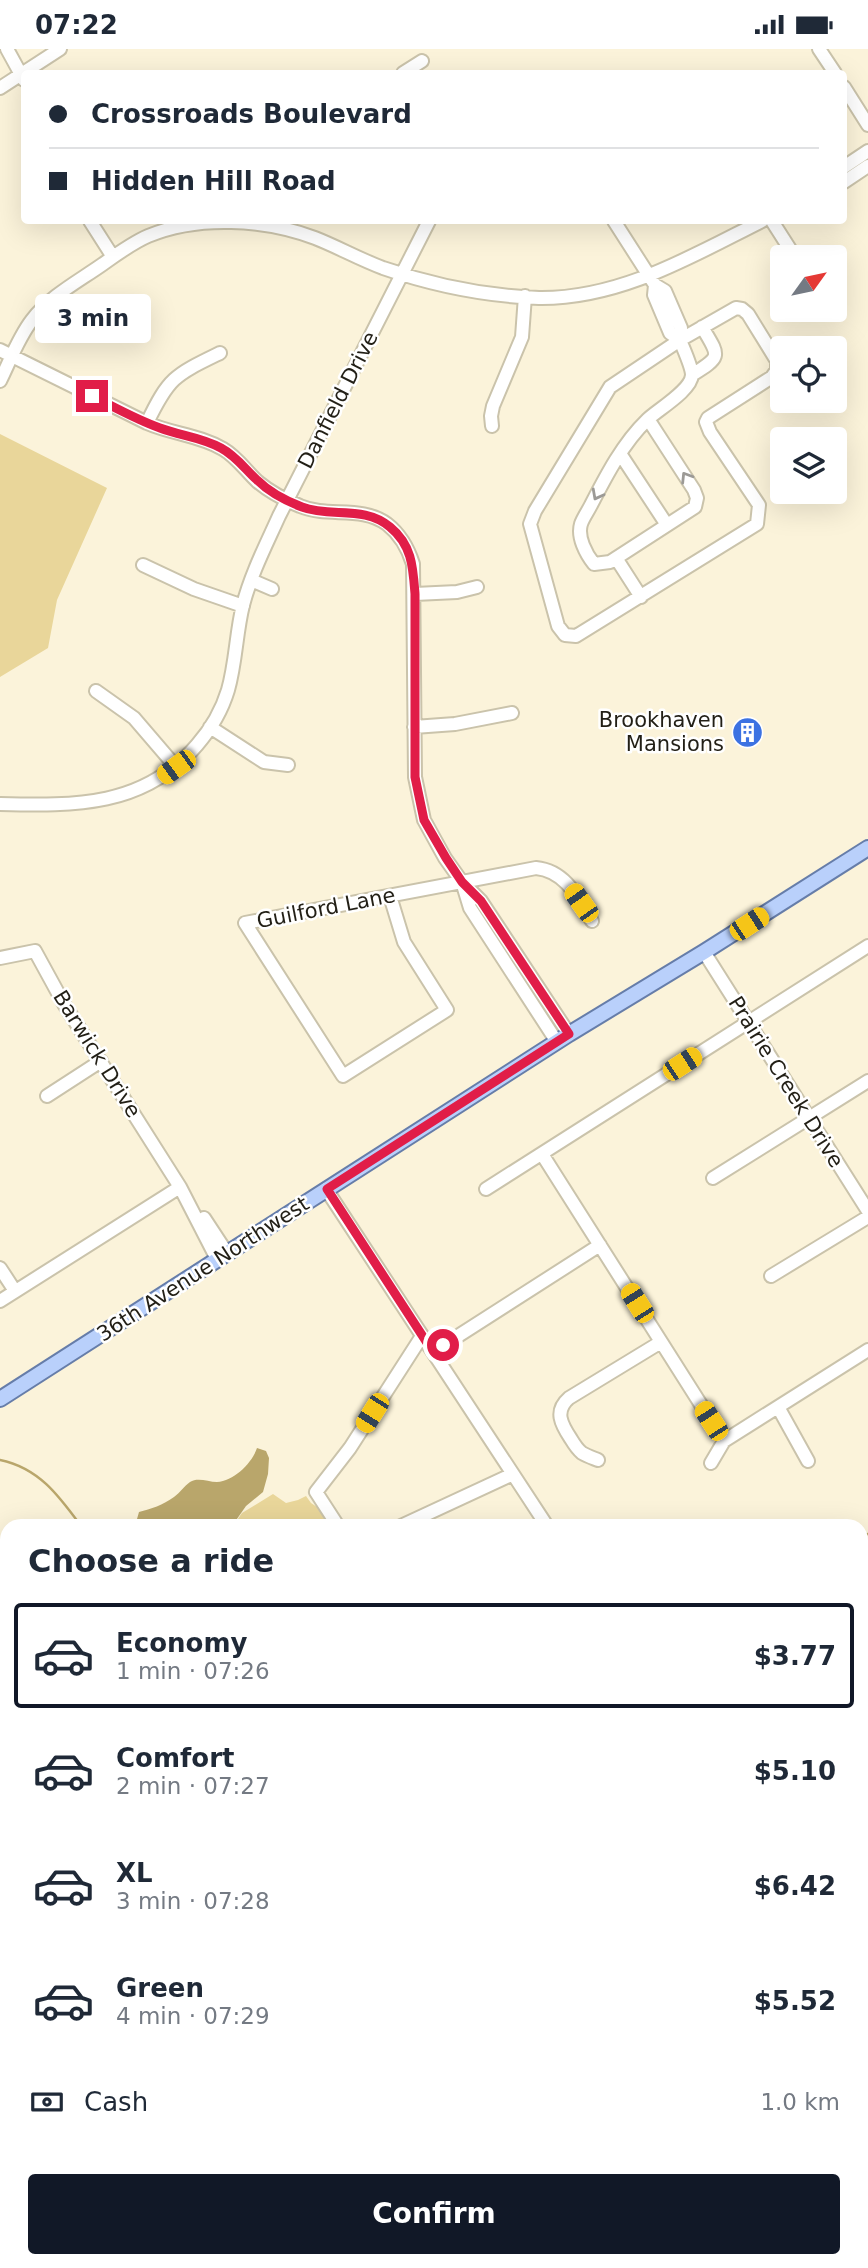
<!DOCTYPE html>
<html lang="en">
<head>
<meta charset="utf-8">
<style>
  body { margin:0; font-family:"DejaVu Sans",sans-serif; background:#f2f2f3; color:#1f2937; height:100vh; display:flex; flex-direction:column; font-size:26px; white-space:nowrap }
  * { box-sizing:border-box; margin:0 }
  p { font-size:23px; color:#747a83 }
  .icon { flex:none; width:38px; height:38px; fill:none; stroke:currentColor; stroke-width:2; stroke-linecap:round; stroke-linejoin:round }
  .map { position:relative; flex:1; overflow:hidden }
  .panel { position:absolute; left:0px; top:1470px; width:868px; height:749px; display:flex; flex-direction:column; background:#fff; border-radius:21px 21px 0 0; box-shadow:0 7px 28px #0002 }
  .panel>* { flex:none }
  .guide { position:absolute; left:21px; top:21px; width:826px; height:154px; border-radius:7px; box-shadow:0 7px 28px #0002; display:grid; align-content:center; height:154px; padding:0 28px; background:#fff }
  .needle { width:46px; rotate:57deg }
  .fabs { position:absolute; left:770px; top:196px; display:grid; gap:14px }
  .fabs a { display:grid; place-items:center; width:77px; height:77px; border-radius:7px; background:#fff; box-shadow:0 7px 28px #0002; font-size:35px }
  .end { position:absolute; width:32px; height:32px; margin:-16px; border:9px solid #e11d48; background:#fff; box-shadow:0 0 0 4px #fff }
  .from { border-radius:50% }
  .bubble { position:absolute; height:49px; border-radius:7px; background:#fff; box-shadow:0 7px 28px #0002; font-size:23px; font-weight:600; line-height:49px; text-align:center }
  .car { position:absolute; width:21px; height:42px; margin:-21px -10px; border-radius:9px; box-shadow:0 0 5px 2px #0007; background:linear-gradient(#f5c518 24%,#345 0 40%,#f5c518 0 76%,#345 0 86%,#f5c518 0) }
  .guide b { display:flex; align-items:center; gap:24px; height:66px; font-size:26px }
  .guide b+b { border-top:2px solid #e0e1e3 }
  .guide i { width:18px; height:18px; background:#1f2937 }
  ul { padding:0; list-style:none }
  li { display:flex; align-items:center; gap:21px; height:105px; margin:0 14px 10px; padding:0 14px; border:4px solid transparent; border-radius:7px }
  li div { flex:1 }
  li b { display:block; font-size:26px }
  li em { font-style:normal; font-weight:600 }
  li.current { border-color:#111827 }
  li>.icon { width:63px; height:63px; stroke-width:1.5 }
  h2 { padding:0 28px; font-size:32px; line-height:84px }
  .pay { display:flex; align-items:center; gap:18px; height:77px; padding:0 28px; font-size:26px }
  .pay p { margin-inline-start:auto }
  .cta { display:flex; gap:14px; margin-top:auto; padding:14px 28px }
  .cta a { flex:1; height:80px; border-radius:7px; background:#111827; color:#fff; font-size:28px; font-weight:600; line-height:80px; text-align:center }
  .status { display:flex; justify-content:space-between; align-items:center; height:49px; padding:0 35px; background:#fff; direction:ltr }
  .status svg { height:19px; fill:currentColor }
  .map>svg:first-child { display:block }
  .green { fill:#e9d69a }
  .water { fill:#b9a66b }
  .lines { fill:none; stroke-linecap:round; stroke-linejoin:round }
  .stream { stroke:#b9a66b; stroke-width:2.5 }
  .minor-casing { stroke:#cac3ab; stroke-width:16 }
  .major-casing { stroke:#667da9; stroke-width:18 }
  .highway-casing { stroke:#667da9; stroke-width:21 }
  .minor { stroke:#fff; stroke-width:12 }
  .major { stroke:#b9d0fb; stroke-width:14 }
  .highway { stroke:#8bb0f8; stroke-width:18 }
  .oneway { stroke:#9c9a96 }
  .route { stroke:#e11d48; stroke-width:9 }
  .labels { text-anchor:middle; stroke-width:5; stroke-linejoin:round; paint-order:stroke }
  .street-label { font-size:21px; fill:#221f16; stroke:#fff }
  .poi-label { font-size:21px; fill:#221f16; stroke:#fff; text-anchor:end }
</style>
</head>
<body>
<div class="status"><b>07:22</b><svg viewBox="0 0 49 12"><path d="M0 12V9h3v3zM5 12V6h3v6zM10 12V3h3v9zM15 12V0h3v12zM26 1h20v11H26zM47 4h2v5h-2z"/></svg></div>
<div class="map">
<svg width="868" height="2219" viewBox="0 0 868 2219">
  <rect width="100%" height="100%" fill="#fbf3da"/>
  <path class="green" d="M0,385L107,439L57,551L48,599L0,628Z
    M273,1445L286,1454L298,1451L306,1447L311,1454L320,1460L332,1477H233L242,1464Z"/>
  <path class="water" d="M257,1399L266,1402L269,1409L268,1425L263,1443L246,1457L232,1477H135L139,1463C151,1460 163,1456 174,1448C180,1444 184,1437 190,1433C198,1428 208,1433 217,1433C234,1432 252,1414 257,1399Z"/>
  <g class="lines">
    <path class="stream" d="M0,1411C39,1419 59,1447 81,1477
      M633,1477H634
      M681,1477H716
      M723,1477H737
      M861,1488L868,1485"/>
    <defs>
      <path id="minor" d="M7,0L24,31
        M819,0L835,24
        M403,24L422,12
        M844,38L868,76
        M0,39L60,0
        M844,118L868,102
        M844,133L868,117
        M90,172L113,208
        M614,172L655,236L665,242L681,279L680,291L670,284L654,246L655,236
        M772,172L795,208
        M736,259L742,260L748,265L777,312V321L772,328L708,369L706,373L710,383L759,456L757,475L576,587L565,586L558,577L530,475L535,462L610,338L680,291Z
        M0,301L147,374C172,385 199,386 223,400C237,408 246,422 258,433C270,443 285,451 300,457C328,469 361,456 387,475C401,486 408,499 413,515L415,728L424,771L445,809L462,833L481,852L569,985
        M692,326C722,307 720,308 702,278
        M0,332C10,312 18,289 32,271C50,247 79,232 103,215C117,205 132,194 148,187C198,166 264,170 315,189C338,198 359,210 383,219C432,236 487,247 539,249C620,250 692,207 762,172
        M648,370L694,441L697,449L695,458L610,513L594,515C586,505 577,488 581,475C583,469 588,462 591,456C606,427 623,394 647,371C657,361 691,342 692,326C692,318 683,299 680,291
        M147,374C169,328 175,326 220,304
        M492,377L491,367L493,357L522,288L525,247
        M621,406L667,476
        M616,509L641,548
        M143,516L194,540L243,557
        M251,531L272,540
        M415,545L457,543L477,538
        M96,642L134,669L176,718
        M210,678L264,713L288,716
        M414,678L455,675L512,664
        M0,755C75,757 144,758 197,696C210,681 222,661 228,641C236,613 236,584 243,556C251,525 266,496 279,467L429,172
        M463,836L470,859L557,993
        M390,847L404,893L447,961L343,1027L245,874L536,819C566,822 578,849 592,872
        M704,903L868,1162
        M0,909L35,902L64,955L180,1138L217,1210
        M47,1047L101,1012
        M542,1105L724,1392
        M713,1129L868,1032
        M326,1140L547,1477
        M486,1140L868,897
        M204,1169L227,1204
        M0,1219L15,1242
        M771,1227L868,1168
        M0,1252L180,1138
        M433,1303L600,1196
        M778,1358L808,1412
        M598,1411C593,1409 587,1407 582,1404C577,1400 574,1395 571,1390C561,1375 554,1362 569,1349L661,1293
        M711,1414L724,1392L868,1301
        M338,1477L316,1443L350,1399L422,1287
        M401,1477L513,1425
        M0,1616L7,1619
        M861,1623L868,1632
        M861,1803L868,1798
        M0,1870L7,1861
        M0,1902L7,1906
        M861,2061L868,2057
        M0,2151L7,2148
        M0,2168L7,2165
        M861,2198L868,2194
        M214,2212L219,2219
        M616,2219L628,2212
        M829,2219L840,2212"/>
      <path id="major" d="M0,1350L569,985L704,903L868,799"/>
      <path id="highway" d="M861,2102L868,2098
        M861,2129L868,2124
        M682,2219L693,2212
        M723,2219L733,2212"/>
    </defs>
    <use href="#minor" class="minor-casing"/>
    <use href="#major" class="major-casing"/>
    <use href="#highway" class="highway-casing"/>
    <use href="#minor" class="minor"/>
    <use href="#major" class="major"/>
    <use href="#highway" class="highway"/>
  </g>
  <defs><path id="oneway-chevron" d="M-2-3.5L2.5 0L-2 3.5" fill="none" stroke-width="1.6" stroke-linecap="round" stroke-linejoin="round" transform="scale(1.75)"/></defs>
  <g class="oneway">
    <use href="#oneway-chevron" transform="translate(686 428) rotate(-122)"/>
    <use href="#oneway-chevron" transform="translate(597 446) rotate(118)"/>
  </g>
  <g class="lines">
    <path class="route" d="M92,347C114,358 137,371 160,379C181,387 201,388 221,399C236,407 245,420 257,431C269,443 286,452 302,458C331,469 364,456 390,478C412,496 413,518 415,545V728L424,771L446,809L462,833L481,852L569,985L327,1140L433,1303L443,1296"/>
  </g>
  <defs>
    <symbol id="building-disc" viewBox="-11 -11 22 22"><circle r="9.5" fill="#3c72e2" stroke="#fff"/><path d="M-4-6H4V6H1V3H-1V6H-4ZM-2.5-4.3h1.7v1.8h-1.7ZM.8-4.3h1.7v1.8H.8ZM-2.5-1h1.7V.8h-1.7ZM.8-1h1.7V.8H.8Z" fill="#fff"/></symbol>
  </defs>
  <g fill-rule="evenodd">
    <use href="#building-disc" x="730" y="666" width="35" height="35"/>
  </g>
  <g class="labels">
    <g class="street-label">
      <text transform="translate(338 351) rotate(-63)" y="7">Danfield Drive</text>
      <text transform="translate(326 859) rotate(-11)" y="7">Guilford Lane</text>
      <text transform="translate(97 1005) rotate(58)" y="7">Barwick Drive</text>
      <text transform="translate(786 1033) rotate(58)" y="7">Prairie Creek Drive</text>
      <text transform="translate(203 1220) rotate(-33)" y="7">36th Avenue Northwest</text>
    </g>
    <g class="poi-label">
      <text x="724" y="678">Brookhaven<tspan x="724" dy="24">Mansions</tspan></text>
    </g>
  </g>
</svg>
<div class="fabs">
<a><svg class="needle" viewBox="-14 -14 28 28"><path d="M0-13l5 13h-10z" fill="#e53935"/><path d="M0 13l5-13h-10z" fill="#747a83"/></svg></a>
<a><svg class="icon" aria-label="locate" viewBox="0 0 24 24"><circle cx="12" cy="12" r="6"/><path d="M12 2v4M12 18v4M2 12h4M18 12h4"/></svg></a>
<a><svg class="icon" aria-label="layers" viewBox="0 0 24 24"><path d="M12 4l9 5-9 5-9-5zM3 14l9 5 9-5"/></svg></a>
</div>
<i class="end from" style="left:443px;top:1296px"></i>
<i class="end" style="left:92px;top:347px"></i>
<div class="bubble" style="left:35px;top:245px;width:116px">3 min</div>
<i class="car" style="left:176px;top:718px;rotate:234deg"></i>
<i class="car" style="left:581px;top:854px;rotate:325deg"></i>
<i class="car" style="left:749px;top:875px;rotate:57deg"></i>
<i class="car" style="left:682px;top:1015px;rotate:57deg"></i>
<i class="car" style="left:637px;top:1254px;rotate:328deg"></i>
<i class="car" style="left:372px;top:1364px;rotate:212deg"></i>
<i class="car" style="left:711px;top:1372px;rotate:327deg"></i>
<div class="guide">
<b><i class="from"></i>Crossroads Boulevard</b>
<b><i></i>Hidden Hill Road</b>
</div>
<section class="panel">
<h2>Choose a ride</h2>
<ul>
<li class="current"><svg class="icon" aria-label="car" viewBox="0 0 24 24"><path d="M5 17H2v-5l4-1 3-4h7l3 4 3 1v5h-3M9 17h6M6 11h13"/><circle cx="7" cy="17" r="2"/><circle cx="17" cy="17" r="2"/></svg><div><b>Economy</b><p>1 min · 07:26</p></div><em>$3.77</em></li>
<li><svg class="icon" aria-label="car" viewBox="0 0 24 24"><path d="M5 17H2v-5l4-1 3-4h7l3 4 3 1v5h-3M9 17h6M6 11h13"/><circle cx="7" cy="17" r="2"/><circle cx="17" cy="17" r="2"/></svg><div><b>Comfort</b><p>2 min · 07:27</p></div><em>$5.10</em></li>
<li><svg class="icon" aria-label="car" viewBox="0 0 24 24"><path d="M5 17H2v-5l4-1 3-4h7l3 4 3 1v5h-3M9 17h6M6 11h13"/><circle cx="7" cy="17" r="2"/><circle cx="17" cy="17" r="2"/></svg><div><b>XL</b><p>3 min · 07:28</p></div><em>$6.42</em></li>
<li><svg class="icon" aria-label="car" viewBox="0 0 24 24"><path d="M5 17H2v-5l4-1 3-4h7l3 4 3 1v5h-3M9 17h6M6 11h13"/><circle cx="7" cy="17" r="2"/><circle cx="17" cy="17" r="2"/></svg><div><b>Green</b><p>4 min · 07:29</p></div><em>$5.52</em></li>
</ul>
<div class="pay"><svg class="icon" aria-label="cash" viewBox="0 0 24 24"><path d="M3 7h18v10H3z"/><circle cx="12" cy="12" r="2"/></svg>Cash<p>1.0 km</p></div>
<div class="cta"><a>Confirm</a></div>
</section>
</div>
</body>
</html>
